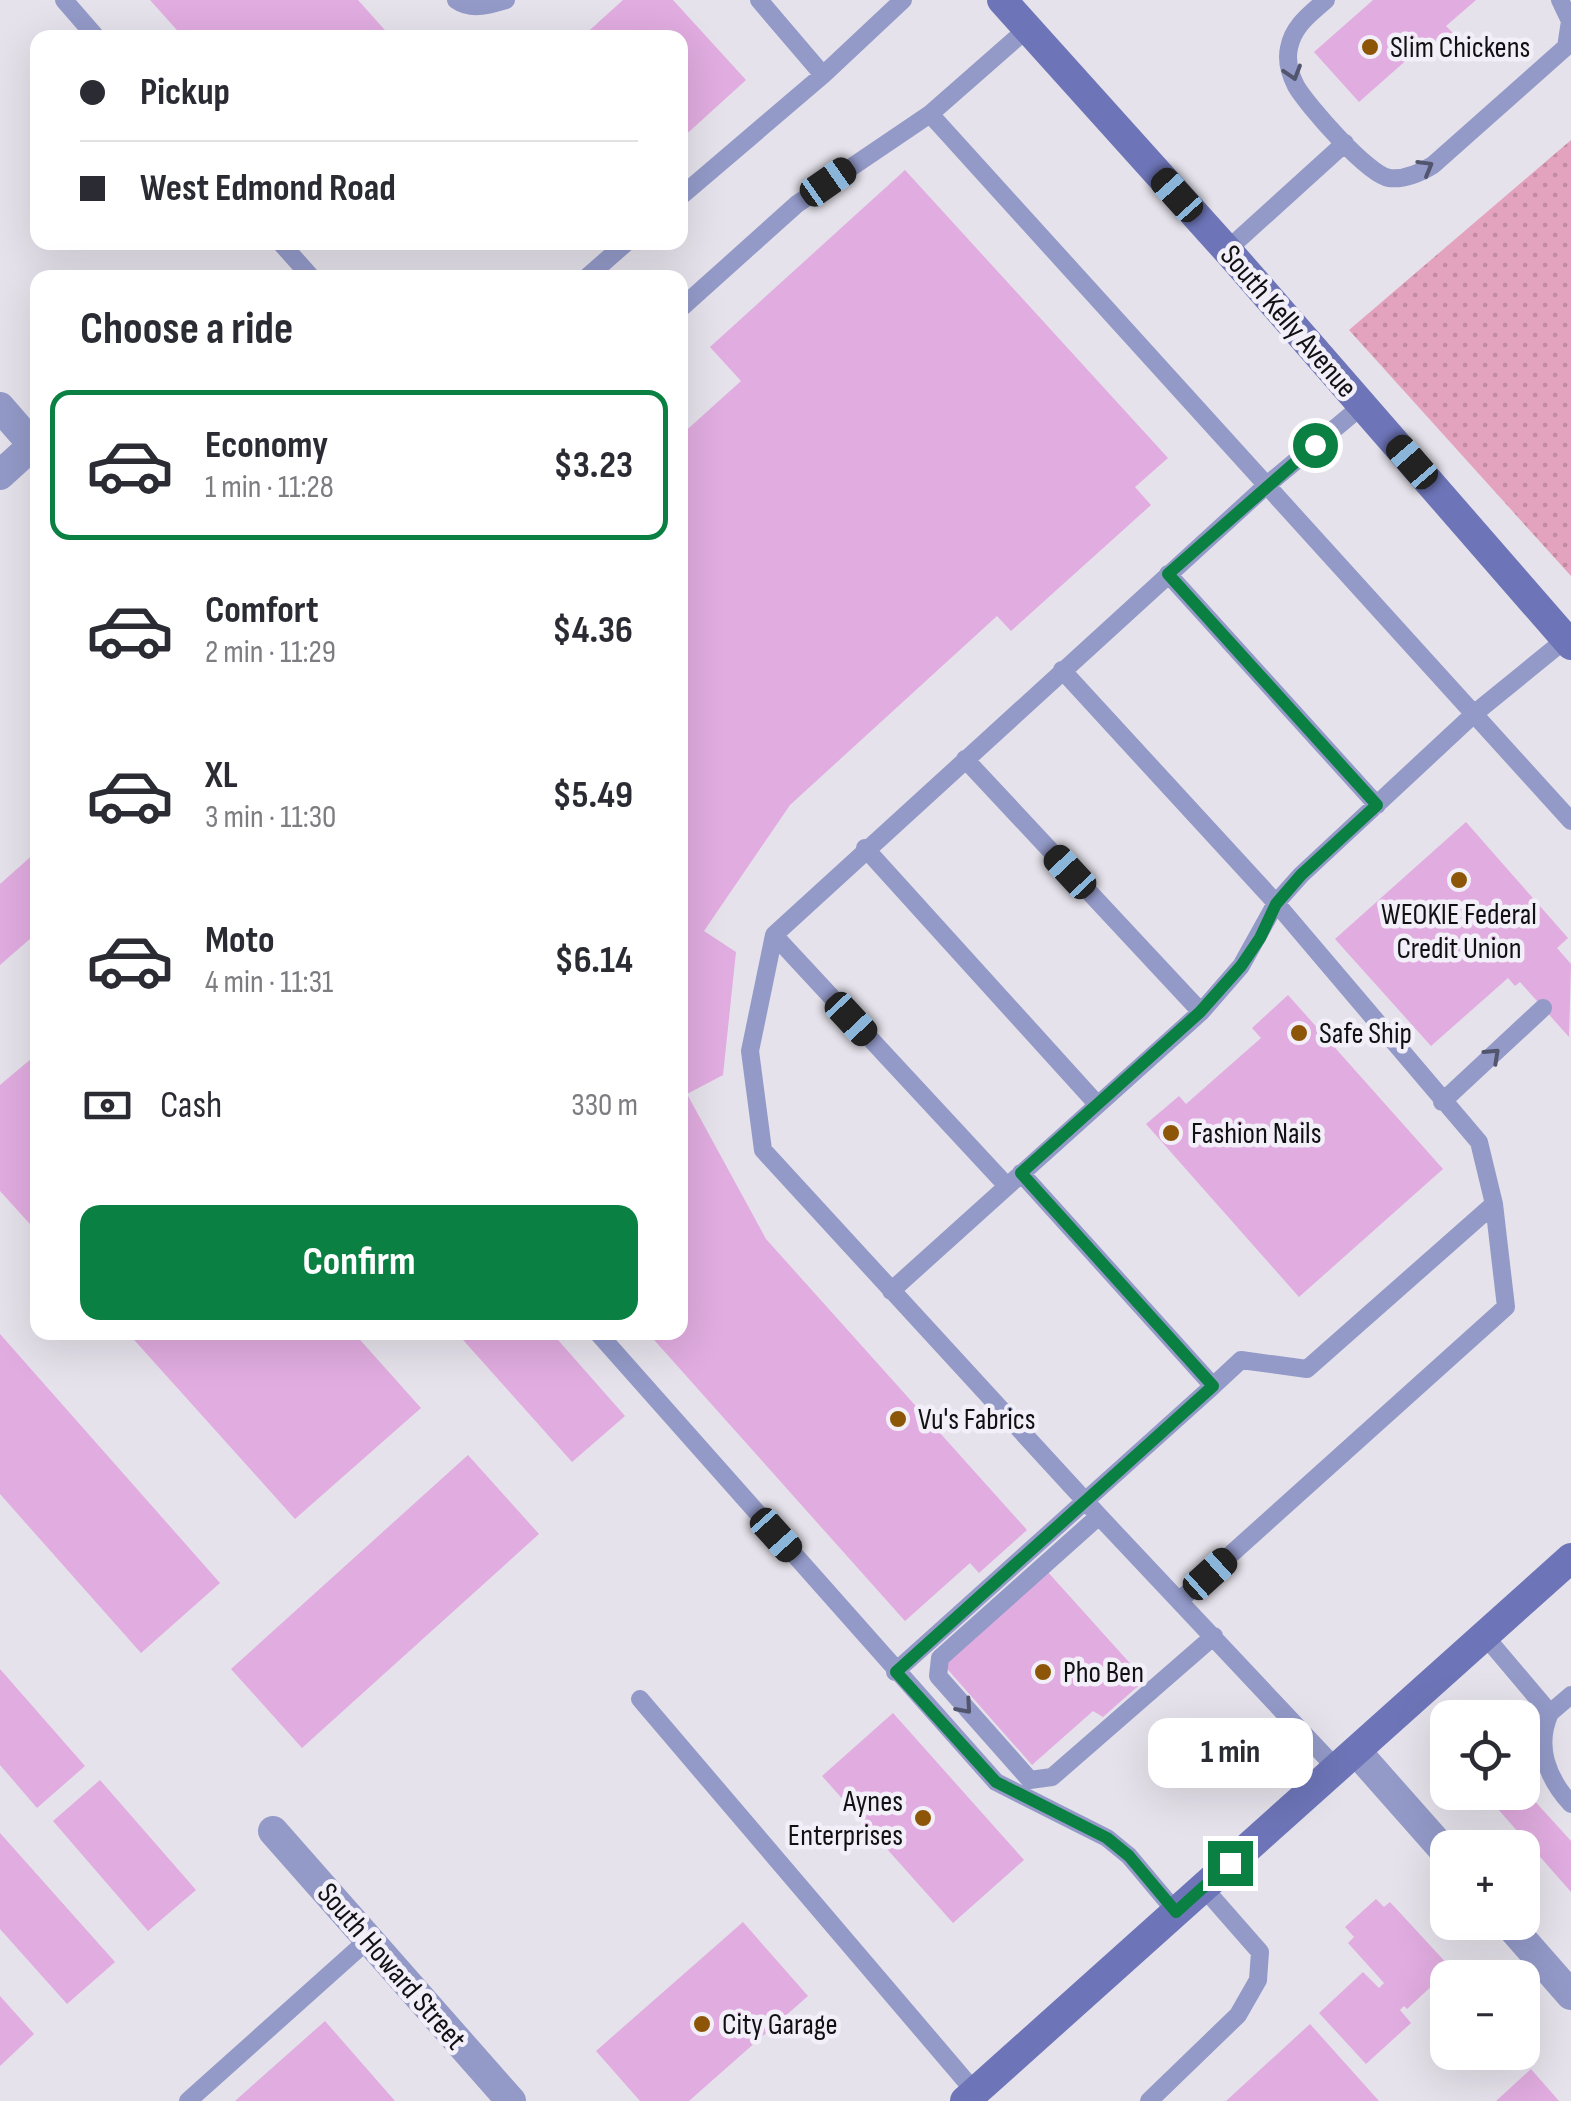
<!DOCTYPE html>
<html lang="en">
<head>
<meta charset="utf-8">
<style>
  body { margin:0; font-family:"Sofia Sans Condensed",sans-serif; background:#f2f2f3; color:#2b2b33; height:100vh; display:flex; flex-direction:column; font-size:38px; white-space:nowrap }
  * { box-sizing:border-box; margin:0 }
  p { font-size:32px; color:#7c7c81 }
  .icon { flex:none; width:55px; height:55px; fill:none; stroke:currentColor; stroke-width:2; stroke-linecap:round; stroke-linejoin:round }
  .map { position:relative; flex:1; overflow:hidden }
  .panel { position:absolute; left:30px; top:270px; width:658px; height:1070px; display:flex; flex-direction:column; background:#fff; border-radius:20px; box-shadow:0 10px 40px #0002 }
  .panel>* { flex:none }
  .hud { position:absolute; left:30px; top:30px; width:658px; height:220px; border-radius:20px; box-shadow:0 10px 40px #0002; display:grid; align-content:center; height:220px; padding:0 50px; background:#fff }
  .buttons { position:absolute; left:1430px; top:1700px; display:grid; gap:20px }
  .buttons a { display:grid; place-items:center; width:110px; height:110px; border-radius:20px; background:#fff; box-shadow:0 10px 40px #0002; font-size:50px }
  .end { position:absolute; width:45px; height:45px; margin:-22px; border:12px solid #0b8043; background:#fff; box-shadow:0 0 0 5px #fff }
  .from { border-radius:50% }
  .bubble { position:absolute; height:70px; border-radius:20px; background:#fff; box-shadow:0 10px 40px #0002; font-size:32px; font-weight:700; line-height:70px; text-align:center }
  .car { position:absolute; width:30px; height:60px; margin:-30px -15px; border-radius:12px; box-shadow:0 0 8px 2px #0007; background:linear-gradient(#222 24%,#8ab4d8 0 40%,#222 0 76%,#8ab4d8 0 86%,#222 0) }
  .hud b { display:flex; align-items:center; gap:35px; height:95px; font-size:38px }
  .hud b+b { border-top:2px solid #e1e1e2 }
  .hud i { width:25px; height:25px; background:#2b2b33 }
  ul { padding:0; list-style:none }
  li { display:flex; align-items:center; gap:30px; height:150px; margin:0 20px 15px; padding:0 30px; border:5px solid transparent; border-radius:20px }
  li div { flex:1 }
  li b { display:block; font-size:38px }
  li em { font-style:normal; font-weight:700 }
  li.current { border-color:#0b8043 }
  li>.icon { width:90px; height:90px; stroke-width:1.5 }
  h2 { padding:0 50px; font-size:45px; line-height:120px }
  .pay { display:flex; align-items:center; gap:25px; height:110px; padding:0 50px; font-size:38px }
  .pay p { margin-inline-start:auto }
  .cta { display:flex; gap:20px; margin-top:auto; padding:20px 50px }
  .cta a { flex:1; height:115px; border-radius:20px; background:#0b8043; color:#fff; font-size:40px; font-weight:700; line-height:115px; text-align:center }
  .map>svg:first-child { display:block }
  .grass { fill:url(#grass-dots) }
  .building { fill:#e1ace0 }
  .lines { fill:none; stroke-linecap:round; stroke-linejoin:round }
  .lane { stroke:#939ac8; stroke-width:18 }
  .street { stroke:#939ac8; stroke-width:30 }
  .secondary { stroke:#6d75b8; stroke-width:30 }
  .oneway { stroke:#52556e }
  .route { stroke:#0b8043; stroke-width:12 }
  .poi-dot { fill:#8c5508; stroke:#f2eff8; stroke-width:4 }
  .labels { text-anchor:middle; stroke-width:9; stroke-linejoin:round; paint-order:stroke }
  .poi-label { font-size:30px; fill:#111013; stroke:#f2eff8; text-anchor:start }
  .street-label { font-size:30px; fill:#111013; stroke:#f2eff8 }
</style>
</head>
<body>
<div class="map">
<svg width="1571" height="2101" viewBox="0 0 1571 2101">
  <defs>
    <pattern id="grass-dots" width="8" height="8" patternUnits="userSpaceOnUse" patternTransform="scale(2.5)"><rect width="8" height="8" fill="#e3a3be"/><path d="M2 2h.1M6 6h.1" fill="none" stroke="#c28ba2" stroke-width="1.8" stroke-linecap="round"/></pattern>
  </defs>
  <rect width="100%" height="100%" fill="#e5e2eb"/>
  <path class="grass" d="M1571,140V576L1349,330Z"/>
  <path class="building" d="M150,0H358L392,38H184Z
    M623,0H673L746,80L680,140V38H581Z
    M1373,0H1476L1446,26L1457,37L1438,54L1427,42L1359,102L1314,52Z
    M905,170L1168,458L1135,487L1151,505L1011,631L997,616L790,805L704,931L736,952L723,1075L687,1094L766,1239L1027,1530L979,1573L970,1563L905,1621L647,1332H680V510L683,507L680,503V436L741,381L710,347Z
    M1466,822L1568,938L1557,948L1571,964L1569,1037L1520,982L1515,986L1508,978L1431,1046L1335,939Z
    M36,852L38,932L0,965V884Z
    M1288,995L1443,1169L1299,1297L1146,1124L1179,1096L1186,1104L1261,1038L1252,1028Z
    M38,1053V1233L0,1191V1085Z
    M127,1332H353L421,1408L295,1519Z
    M456,1332H551L625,1416L572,1462Z
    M0,1334L220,1583L141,1653L0,1494Z
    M468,1455L539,1534L302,1748L231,1669Z
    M1046,1570L1145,1680L1103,1717L1093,1711L1032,1765L942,1663Z
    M0,1669L85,1766L37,1808L0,1765Z
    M893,1713L1024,1860L953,1923L822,1776Z
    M100,1780L196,1890L148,1931L53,1821Z
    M1522,1787L1571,1841V1892L1490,1800L1498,1792H1522Z
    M0,1833L115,1962L67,2004L0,1929Z
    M1376,1899L1384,1907L1390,1902L1451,1968L1407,2009L1404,2006L1400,2010L1411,2023L1366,2064L1319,2013L1363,1972L1379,1988L1384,1983L1348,1943L1354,1937L1345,1927Z
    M743,1922L808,1996L689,2101H640L596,2051Z
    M0,1996L34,2034L0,2066Z
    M325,2021L395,2101H235Z
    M1310,2024L1379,2101H1226Z
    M1531,2069L1559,2101H1496Z"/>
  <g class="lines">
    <path class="lane" d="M64,0L97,38
      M456,0C472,11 489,5 506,0
      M759,0L823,75
      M1326,0C1310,14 1293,26 1289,48C1286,61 1290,74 1296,86C1307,105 1368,175 1389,178C1405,180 1420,173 1433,165L1566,47L1570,21L1560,0
      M930,114L1571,821
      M680,197L823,75L903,0
      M280,242L312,278
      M1227,250L1345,143
      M586,278L627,242
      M680,309L797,204L930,114L1028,28
      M1168,574L1377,805
      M1062,670L1276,903L1479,1142L1494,1204L1506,1307L1180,1600
      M965,759L1201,1012
      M865,848L1097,1104
      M774,935L1007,1186
      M1442,1102L1543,1008
      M891,1291L1201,1012L1241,966L1276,903L1301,875L1475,713L1566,639
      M597,1332L996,1782L1107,1838L1129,1856L1176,1912
      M1213,1386L1241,1360L1307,1369L1494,1204
      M1099,1516L940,1658L938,1676L1030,1780L1052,1777L1214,1636
      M1484,1635L1550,1713C1535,1746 1547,1778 1571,1804
      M895,1672L1213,1386L1021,1173
      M640,1699L975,2092
      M1550,1713L1571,1695
      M1336,1768L1099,1516L763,1150L750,1051L774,935L1267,485L1363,405
      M188,2101L369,1939
      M1149,2101L1238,2015L1258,1980L1260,1952L1203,1887"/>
    <path class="street" d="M0,407L33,445L0,475
      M1356,1751L1448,1855
      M273,1831L511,2101
      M1507,1922L1571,1995"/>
    <path class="secondary" d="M1002,0L1227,250L1571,645
      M965,2101L1571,1558"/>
  </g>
  <defs><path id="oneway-chevron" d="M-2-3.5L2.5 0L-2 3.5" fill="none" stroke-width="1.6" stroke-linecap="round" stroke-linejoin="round" transform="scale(2.5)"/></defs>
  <g class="oneway">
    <use href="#oneway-chevron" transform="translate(1293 73) rotate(73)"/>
    <use href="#oneway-chevron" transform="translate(1426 167) rotate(-30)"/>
    <use href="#oneway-chevron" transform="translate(1493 1055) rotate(-43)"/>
    <use href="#oneway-chevron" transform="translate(965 1707) rotate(49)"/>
  </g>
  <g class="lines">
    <path class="route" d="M1230,1863L1176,1912L1129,1856L1107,1838L996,1782L896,1672L1213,1386L1021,1173L1200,1012L1241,966L1260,938L1276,904L1301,875L1377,805L1168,574L1315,445"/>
  </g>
  <g class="poi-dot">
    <circle cx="1370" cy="47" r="10"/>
    <circle cx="1459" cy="880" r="10"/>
    <circle cx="1299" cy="1033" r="10"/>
    <circle cx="1171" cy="1133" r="10"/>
    <circle cx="898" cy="1419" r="10"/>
    <circle cx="1043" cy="1672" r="10"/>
    <circle cx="923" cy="1818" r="10"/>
    <circle cx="702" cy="2024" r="10"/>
  </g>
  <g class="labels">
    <g class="poi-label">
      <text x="1390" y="57">Slim Chickens</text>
      <text x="1459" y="924" text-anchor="middle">WEOKIE Federal<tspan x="1459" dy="34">Credit Union</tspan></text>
      <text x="1319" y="1043">Safe Ship</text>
      <text x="1191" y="1143">Fashion Nails</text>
      <text x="918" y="1429">Vu's Fabrics</text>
      <text x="1063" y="1682">Pho Ben</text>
      <text x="903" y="1811" text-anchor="end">Aynes<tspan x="903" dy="34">Enterprises</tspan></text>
      <text x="722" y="2034">City Garage</text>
    </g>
    <g class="street-label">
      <text transform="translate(1289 321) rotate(49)" y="10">South Kelly Avenue</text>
      <text transform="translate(392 1966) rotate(49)" y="10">South Howard Street</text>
    </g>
  </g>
</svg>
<div class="buttons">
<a><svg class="icon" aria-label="locate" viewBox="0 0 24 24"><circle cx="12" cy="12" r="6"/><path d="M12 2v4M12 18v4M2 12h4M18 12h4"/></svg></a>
<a>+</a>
<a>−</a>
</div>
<i class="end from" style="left:1315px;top:445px"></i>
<i class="end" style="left:1230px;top:1863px"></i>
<div class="bubble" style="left:1148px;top:1718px;width:165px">1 min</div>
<i class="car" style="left:828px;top:182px;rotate:55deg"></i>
<i class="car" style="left:1177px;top:195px;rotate:318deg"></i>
<i class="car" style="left:1412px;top:462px;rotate:319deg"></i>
<i class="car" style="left:1070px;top:872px;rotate:317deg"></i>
<i class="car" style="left:851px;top:1019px;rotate:137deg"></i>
<i class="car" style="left:776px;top:1535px;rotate:138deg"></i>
<i class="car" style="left:1210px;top:1574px;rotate:48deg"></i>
<div class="hud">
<b><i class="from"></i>Pickup</b>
<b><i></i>West Edmond Road</b>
</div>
<section class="panel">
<h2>Choose a ride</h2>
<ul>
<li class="current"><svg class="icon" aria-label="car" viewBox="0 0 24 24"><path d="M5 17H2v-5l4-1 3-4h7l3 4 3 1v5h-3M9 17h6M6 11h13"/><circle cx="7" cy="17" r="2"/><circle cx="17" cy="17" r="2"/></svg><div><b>Economy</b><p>1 min · 11:28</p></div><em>$3.23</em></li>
<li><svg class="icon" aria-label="car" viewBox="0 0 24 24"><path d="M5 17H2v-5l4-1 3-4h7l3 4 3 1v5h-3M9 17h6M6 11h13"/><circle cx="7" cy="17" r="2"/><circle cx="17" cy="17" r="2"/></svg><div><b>Comfort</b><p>2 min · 11:29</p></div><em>$4.36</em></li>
<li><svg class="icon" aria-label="car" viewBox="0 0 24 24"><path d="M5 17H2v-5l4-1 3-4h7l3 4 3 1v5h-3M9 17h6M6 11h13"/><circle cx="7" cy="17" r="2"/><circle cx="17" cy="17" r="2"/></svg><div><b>XL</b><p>3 min · 11:30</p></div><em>$5.49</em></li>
<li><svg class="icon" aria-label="car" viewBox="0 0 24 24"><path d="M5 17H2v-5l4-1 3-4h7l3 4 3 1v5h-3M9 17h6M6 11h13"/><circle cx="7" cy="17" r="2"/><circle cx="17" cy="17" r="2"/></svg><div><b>Moto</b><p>4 min · 11:31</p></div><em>$6.14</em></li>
</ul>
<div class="pay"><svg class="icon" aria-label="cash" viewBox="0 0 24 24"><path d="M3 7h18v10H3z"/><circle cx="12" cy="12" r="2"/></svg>Cash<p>330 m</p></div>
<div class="cta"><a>Confirm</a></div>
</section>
</div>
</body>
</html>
